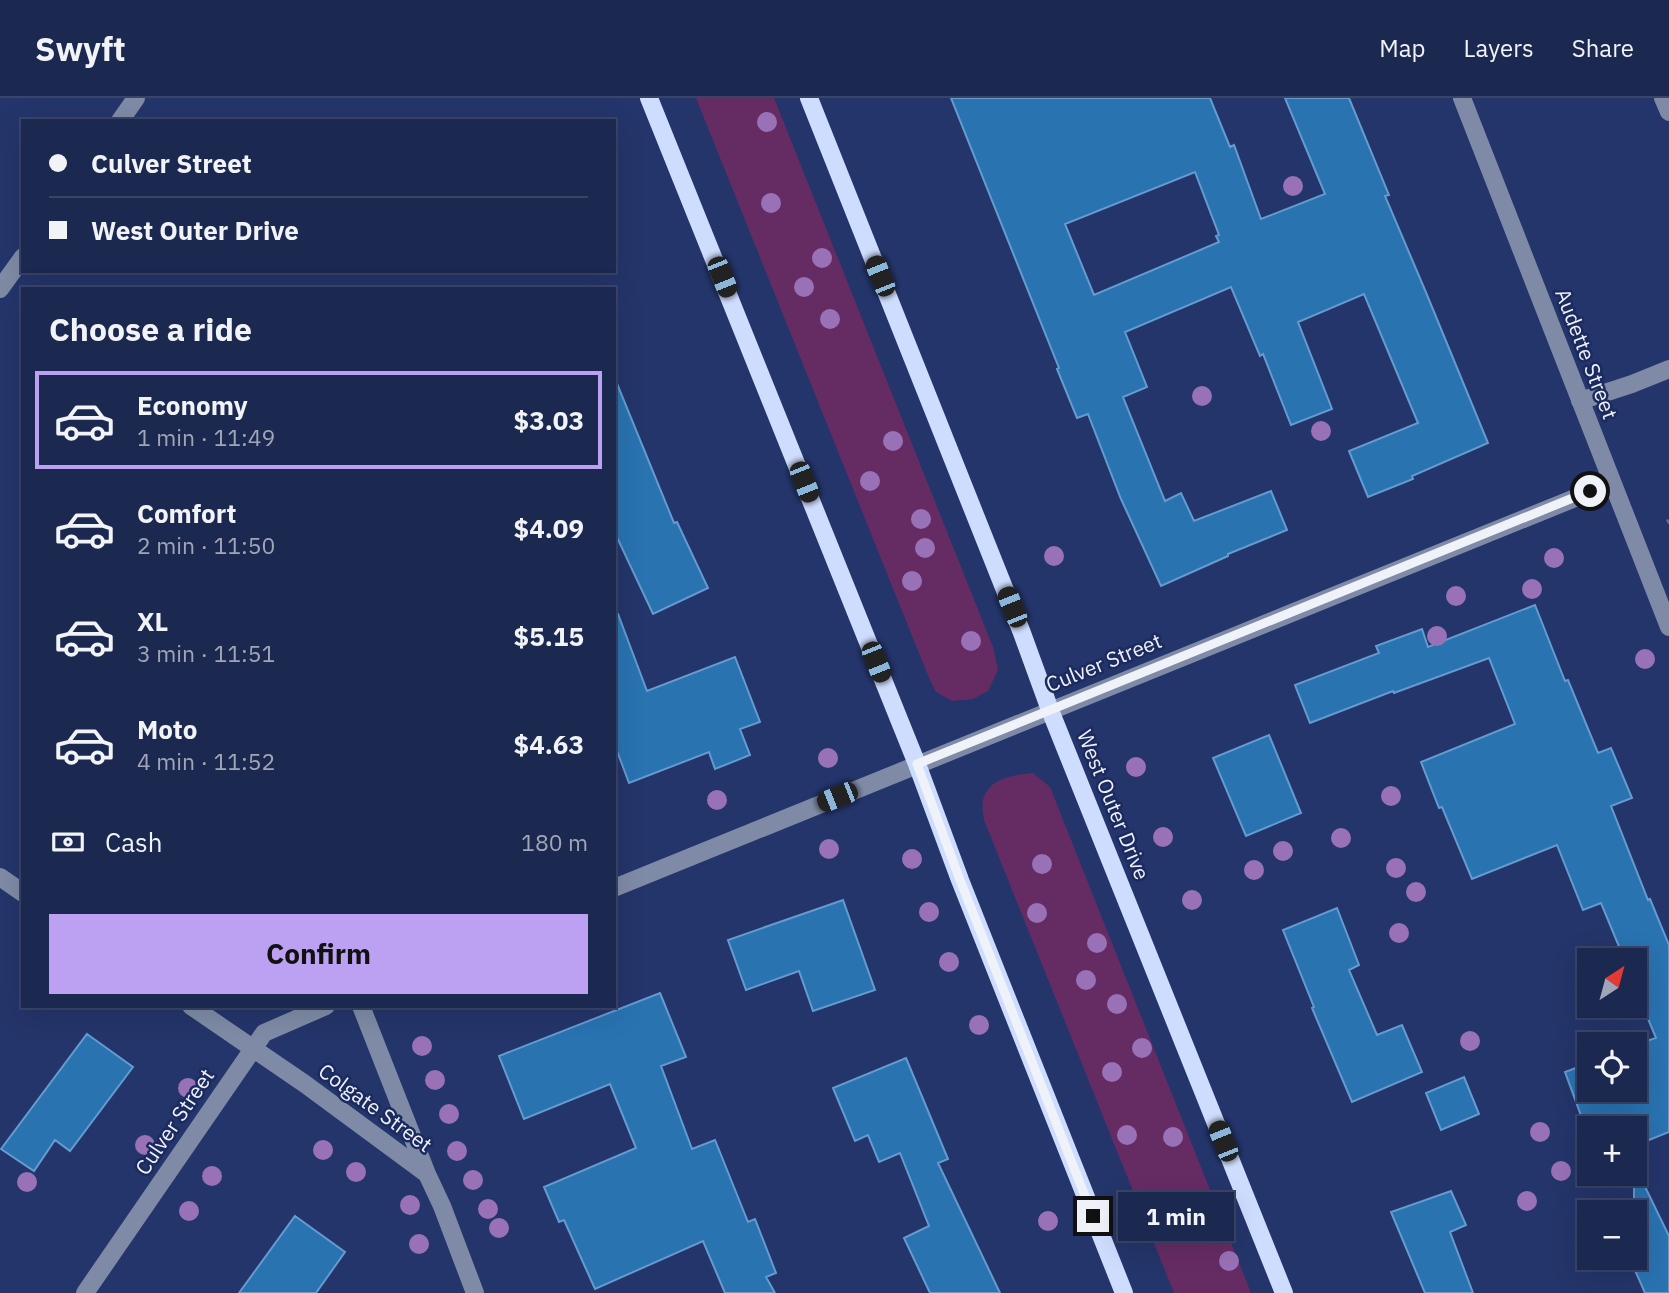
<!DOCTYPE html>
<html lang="en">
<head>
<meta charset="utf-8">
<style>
  body { margin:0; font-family:"IBM Plex Sans",sans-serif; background:#243057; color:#f1f3f6; height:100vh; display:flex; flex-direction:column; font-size:26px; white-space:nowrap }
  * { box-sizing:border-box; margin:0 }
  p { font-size:23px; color:#a0a6b7 }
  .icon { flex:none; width:38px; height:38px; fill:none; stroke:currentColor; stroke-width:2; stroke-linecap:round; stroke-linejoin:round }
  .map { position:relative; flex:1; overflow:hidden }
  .details { position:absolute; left:21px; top:189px; width:595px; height:721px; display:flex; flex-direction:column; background:#1b2850; border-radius:0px; box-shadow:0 7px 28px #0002,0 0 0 2px #394467 }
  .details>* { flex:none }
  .banner { position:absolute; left:21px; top:21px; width:595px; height:154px; border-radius:0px; box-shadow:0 7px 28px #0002,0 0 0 2px #394467; display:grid; align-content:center; height:154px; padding:0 28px; background:#1b2850 }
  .needle { width:46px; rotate:36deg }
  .buttons { position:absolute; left:1577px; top:850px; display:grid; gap:14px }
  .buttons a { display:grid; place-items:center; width:70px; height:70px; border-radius:0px; background:#1b2850; box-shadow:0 7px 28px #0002,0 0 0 2px #394467; font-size:35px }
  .end { position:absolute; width:32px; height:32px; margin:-16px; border:9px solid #eff2f9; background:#111; box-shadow:0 0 0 4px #111 }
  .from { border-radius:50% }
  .bubble { position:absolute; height:49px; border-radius:0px; background:#1b2850; box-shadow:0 7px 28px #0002,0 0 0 2px #394467; font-size:23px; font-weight:800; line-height:49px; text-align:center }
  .car { position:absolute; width:21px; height:42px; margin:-21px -10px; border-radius:9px; box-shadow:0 0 5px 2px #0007; background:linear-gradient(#222 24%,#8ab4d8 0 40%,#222 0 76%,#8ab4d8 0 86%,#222 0) }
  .banner b { display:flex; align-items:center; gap:24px; height:66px; font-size:26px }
  .banner b+b { border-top:2px solid #394467 }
  .banner i { width:18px; height:18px; background:#f1f3f6 }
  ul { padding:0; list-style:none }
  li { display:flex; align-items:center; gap:21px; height:98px; margin:0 14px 10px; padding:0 14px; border:4px solid transparent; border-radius:0px }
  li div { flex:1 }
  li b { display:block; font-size:26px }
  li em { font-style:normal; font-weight:800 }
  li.on { border-color:#bca0f2 }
  li>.icon { width:63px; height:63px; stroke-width:1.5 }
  h2 { padding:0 28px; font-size:32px; line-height:84px }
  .pay { display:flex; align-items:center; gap:18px; height:77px; padding:0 28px; font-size:26px }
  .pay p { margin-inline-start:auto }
  .button { display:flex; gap:14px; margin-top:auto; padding:14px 28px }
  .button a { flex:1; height:80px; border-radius:0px; background:#bca0f2; color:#111; font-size:28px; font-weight:800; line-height:80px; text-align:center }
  header { display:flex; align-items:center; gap:42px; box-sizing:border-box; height:98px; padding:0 35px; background:#1b2850; border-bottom:2px solid #394467 }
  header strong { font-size:33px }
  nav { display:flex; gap:38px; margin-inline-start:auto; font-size:24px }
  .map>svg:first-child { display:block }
  .green { fill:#652c64 }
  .building { fill:#2973b1; stroke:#659bce; stroke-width:2; fill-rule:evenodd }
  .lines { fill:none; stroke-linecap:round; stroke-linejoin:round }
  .path { stroke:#647097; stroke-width:4.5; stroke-dasharray:3.5 5; stroke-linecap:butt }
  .minor { stroke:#7f8ba6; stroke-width:18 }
  .major { stroke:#cedcfd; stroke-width:18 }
  .tree { fill:#9871b6 }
  .route { stroke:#eff2f9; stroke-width:9 }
  .labels { text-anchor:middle; stroke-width:5; stroke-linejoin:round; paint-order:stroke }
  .street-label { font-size:21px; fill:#eff2f9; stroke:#1b2a5f }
</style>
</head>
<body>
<header>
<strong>Swyft</strong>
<nav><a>Map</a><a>Layers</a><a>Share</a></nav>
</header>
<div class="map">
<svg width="1669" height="1195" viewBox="0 0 1669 1195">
  <rect width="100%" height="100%" fill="#24356b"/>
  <path class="green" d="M696,0H774L993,549L998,572L988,593L973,601L952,603L936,594L929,580Z
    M1033,675L1050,689L1251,1195H1174L984,722C983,715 981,705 984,699C991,679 1015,677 1033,675Z"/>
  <path class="building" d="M951,0H1210L1230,49L1234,47L1261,121L1325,96L1285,0H1349L1389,97L1385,98L1425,192L1488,345L1412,378L1413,381L1368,399L1349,353L1418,325L1364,196L1298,224L1332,311L1291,327L1263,256L1260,258L1231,189L1125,234L1147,289L1123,299L1165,403L1181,395L1194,423L1271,393L1287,432L1228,456V458L1161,488L1121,401L1088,316L1077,320L1057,271L1059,270ZM1195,74L1219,137L1216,138L1219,144L1094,197L1065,126Z
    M614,283H616L674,425L677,424L708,490L653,516L614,433Z
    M1535,507L1565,583L1568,582L1598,655L1611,650L1632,700L1611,708L1648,802L1650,801L1669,847V1034L1634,1048V1031H1586L1565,974L1589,965V992H1634V947L1656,940L1634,887V863H1625L1601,805L1583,812L1557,747L1472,781L1442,709L1439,710L1421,664L1515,626L1489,560L1394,595L1393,593L1310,625L1295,587L1379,555L1376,548L1422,531L1428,549Z
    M614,516H618L647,593L735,559L760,624L740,631L750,657L715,671L709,654L629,685L614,645Z
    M1269,637L1301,715L1246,738L1213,660Z
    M843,802L875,892L813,913L799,873L746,892L728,842Z
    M1337,810L1359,867L1349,872L1377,937L1402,927L1422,974L1352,1004L1312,910L1314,909L1283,832Z
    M660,895L686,959L661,968L692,1051L715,1042L748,1124L755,1121L776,1175L766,1179L775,1195H725L703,1143L595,1191L564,1122L559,1124L544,1089L636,1050L610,986L524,1021L499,958Z
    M87,936L133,969L70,1053L55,1042L34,1073L1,1051Z
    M906,960L948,1061L938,1065L1000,1195H930L904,1140L929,1128L900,1055L879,1064L868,1037L855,1043L833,990Z
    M1464,979L1479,1016L1441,1032L1426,995Z
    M1634,1066L1669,1138V1195H1645L1634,1170Z
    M1451,1093L1466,1127L1450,1134L1473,1195H1425L1391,1114Z
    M295,1118L345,1154L316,1195H239Z"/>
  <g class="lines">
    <path class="path" d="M1667,424L1669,423"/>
    <path class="minor" d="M1462,0L1669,529
      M1663,0L1669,14
      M120,23L136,0
      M0,191L23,159
      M1580,303L1632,286L1669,271
      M0,779L23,795
      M614,790L1612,385
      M191,908L305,986L427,1076L442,1108L475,1195
      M361,908L427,1076
      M85,1195L264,935L326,908"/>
    <path class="major" d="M649,0L917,666L960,782L1124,1195
      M809,0L1022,535L1050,612L1284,1195"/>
  </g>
  <g class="tree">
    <circle cx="767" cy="24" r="10"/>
    <circle cx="1293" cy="88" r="10"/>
    <circle cx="771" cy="105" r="10"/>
    <circle cx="822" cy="160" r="10"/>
    <circle cx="804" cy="189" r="10"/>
    <circle cx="830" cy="221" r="10"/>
    <circle cx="1202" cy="298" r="10"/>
    <circle cx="1321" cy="333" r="10"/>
    <circle cx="893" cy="343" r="10"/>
    <circle cx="870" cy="383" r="10"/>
    <circle cx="921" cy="421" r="10"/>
    <circle cx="925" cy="450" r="10"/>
    <circle cx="1054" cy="458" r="10"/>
    <circle cx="1554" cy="460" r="10"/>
    <circle cx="912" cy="483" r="10"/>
    <circle cx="1532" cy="491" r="10"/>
    <circle cx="1456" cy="498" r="10"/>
    <circle cx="1437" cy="538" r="10"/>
    <circle cx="971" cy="543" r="10"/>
    <circle cx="1645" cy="561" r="10"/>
    <circle cx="828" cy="660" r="10"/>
    <circle cx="1136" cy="669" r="10"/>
    <circle cx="1391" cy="698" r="10"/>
    <circle cx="717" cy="702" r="10"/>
    <circle cx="1163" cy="739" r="10"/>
    <circle cx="1341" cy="740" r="10"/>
    <circle cx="829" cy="751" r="10"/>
    <circle cx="1283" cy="753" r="10"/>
    <circle cx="912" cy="761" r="10"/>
    <circle cx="1042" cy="766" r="10"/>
    <circle cx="1396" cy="770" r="10"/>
    <circle cx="1254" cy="772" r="10"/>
    <circle cx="1416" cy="794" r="10"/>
    <circle cx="1192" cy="802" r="10"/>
    <circle cx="929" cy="814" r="10"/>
    <circle cx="1037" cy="815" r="10"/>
    <circle cx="1399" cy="835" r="10"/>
    <circle cx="1097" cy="845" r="10"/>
    <circle cx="949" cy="864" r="10"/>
    <circle cx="1086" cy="882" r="10"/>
    <circle cx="1117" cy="906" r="10"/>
    <circle cx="979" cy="927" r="10"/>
    <circle cx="1470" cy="943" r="10"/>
    <circle cx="422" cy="948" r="10"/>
    <circle cx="1142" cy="950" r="10"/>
    <circle cx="1112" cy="974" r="10"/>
    <circle cx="435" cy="982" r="10"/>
    <circle cx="188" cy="990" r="10"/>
    <circle cx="449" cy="1016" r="10"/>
    <circle cx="1540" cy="1034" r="10"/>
    <circle cx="1127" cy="1037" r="10"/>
    <circle cx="1173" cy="1039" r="10"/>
    <circle cx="145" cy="1047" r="10"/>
    <circle cx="323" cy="1052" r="10"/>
    <circle cx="457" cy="1053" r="10"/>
    <circle cx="1561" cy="1073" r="10"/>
    <circle cx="356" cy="1074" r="10"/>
    <circle cx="212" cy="1078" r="10"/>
    <circle cx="473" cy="1082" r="10"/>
    <circle cx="27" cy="1084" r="10"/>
    <circle cx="1527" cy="1103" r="10"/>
    <circle cx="410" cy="1107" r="10"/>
    <circle cx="1167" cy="1110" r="10"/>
    <circle cx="488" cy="1111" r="10"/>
    <circle cx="189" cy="1113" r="10"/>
    <circle cx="1048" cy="1123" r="10"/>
    <circle cx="499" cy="1130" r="10"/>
    <circle cx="419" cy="1146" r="10"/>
    <circle cx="1229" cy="1163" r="10"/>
  </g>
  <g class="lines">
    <path class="route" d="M1093,1118L960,782L917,666L1590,393"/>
  </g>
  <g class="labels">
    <g class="street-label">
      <text transform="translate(1586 256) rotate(69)" y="7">Audette Street</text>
      <text transform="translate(1104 565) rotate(-22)" y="7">Culver Street</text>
      <text transform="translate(1113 707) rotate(68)" y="7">West Outer Drive</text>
      <text transform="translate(375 1010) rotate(36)" y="7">Colgate Street</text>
      <text transform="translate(175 1024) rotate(-56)" y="7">Culver Street</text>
    </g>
  </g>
</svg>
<div class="buttons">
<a><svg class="needle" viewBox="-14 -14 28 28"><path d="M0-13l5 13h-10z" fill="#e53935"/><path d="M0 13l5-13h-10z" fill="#a0a6b7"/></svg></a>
<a><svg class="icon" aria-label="locate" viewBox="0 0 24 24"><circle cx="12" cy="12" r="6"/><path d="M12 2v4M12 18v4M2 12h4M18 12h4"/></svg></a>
<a>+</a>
<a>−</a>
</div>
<i class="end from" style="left:1590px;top:393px"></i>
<i class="end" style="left:1093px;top:1118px"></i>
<div class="bubble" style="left:1118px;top:1094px;width:116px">1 min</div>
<i class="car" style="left:880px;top:178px;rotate:338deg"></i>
<i class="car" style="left:722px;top:179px;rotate:158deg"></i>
<i class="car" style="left:804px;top:384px;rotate:158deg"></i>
<i class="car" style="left:1012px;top:509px;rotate:338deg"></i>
<i class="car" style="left:876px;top:564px;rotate:158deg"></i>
<i class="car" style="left:837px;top:699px;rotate:248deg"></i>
<i class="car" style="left:1223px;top:1043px;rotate:338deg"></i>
<div class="banner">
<b><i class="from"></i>Culver Street</b>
<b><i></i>West Outer Drive</b>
</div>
<section class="details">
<h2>Choose a ride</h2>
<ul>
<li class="on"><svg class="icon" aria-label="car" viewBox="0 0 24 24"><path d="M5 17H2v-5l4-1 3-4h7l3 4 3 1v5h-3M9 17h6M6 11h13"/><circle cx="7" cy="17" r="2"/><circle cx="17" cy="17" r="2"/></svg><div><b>Economy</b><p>1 min · 11:49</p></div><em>$3.03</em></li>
<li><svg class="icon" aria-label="car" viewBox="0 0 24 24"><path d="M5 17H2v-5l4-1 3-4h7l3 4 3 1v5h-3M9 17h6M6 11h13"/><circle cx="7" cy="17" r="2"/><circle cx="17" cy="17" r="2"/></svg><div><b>Comfort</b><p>2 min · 11:50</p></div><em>$4.09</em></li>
<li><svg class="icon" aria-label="car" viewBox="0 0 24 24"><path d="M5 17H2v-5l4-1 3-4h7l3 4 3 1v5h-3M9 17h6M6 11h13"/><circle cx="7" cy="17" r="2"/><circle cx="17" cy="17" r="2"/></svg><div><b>XL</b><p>3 min · 11:51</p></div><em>$5.15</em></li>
<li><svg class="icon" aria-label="car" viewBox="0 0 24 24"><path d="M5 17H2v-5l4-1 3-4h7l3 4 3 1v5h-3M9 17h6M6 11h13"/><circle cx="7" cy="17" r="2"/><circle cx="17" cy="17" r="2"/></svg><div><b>Moto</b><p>4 min · 11:52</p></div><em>$4.63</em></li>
</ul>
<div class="pay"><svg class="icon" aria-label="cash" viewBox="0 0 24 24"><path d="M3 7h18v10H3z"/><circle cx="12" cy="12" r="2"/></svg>Cash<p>180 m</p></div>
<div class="button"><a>Confirm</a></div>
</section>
</div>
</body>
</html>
